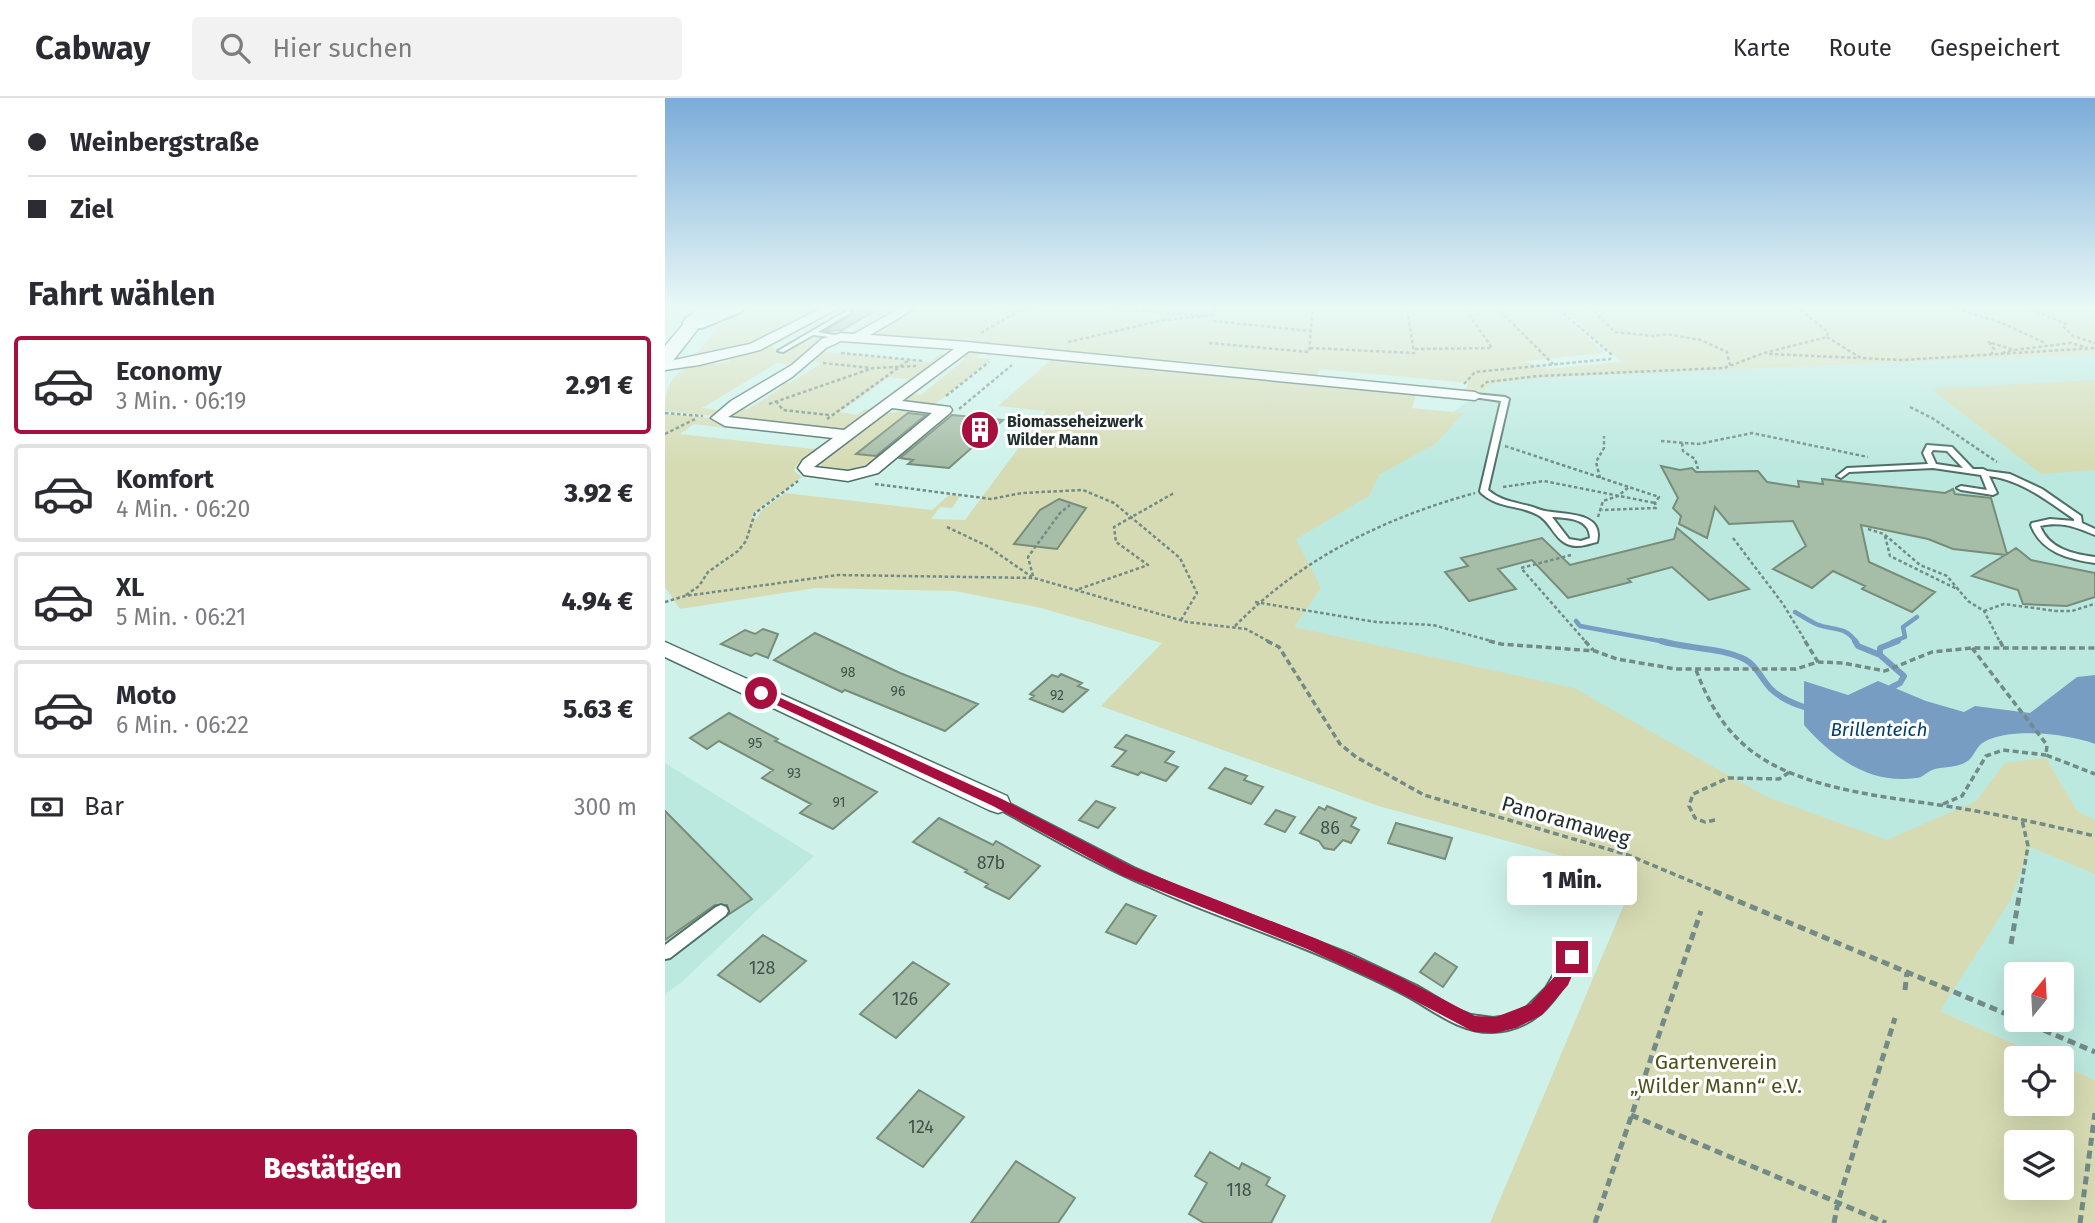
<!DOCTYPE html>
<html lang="de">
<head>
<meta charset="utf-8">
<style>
  body { margin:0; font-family:"Fira Sans",sans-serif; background:#f2f2f3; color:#2b2b33; height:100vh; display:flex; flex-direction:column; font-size:26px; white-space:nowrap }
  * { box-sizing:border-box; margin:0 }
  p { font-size:23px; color:#7c7c81 }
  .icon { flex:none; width:38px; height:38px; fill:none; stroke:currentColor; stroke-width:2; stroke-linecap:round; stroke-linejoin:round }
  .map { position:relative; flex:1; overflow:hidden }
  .drawer { display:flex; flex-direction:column; background:#fff; width:665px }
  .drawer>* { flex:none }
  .hud { display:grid; align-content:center; height:154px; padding:0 28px; background:#fff }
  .needle { width:46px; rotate:18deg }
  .tools { position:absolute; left:1339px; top:864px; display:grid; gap:14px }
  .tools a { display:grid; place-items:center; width:70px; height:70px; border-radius:7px; background:#fff; box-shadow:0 7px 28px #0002; font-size:35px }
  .end { position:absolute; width:32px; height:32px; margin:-16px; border:9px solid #a70f3f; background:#fff; box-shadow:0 0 0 4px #fff }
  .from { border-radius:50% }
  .bubble { position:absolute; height:49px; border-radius:7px; background:#fff; box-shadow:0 7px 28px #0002; font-size:23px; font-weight:800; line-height:49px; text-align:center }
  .hud b { display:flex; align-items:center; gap:24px; height:66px; font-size:26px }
  .hud b+b { border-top:2px solid #e1e1e2 }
  .hud i { width:18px; height:18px; background:#2b2b33 }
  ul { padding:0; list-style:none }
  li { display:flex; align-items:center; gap:21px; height:98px; margin:0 14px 10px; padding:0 14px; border:4px solid #e1e1e2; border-radius:7px }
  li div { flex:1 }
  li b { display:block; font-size:26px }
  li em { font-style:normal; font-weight:800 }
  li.current { border-color:#a70f3f }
  li>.icon { width:63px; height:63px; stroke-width:1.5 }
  h2 { padding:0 28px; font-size:32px; line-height:84px }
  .pay { display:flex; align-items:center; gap:18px; height:77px; padding:0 28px; font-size:26px }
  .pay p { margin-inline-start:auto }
  .action { display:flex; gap:14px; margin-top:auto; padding:14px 28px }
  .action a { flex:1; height:80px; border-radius:7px; background:#a70f3f; color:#fff; font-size:28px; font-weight:800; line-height:80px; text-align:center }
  header { display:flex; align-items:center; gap:42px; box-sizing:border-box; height:98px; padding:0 35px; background:#fff; border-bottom:2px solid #e1e1e2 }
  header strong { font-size:33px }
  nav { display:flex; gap:38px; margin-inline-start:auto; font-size:24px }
  .search { width:490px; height:63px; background:#f2f2f3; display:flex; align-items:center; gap:18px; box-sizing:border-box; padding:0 24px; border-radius:7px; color:#7c7c81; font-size:26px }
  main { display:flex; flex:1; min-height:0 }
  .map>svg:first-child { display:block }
  .built { fill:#bce9df; fill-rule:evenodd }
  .green { fill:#d6dbb3; fill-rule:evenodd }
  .water { fill:#779dc2 }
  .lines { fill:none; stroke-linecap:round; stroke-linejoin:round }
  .stream-far1 { stroke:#779dc2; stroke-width:4.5 }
  .stream { stroke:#779dc2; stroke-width:6 }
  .building { fill:#a6bda7; stroke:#778d79; stroke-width:2 }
  .lane-casing { stroke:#4e6f68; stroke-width:4 }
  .street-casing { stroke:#4e6f68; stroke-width:3 }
  .secondary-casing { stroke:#4e6f68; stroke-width:3 }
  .highway-casing { stroke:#4e6f68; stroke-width:4 }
  .path-far2 { stroke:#738b86; stroke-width:2.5; stroke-dasharray:3.5 2.5; stroke-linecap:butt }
  .path-far1 { stroke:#738b86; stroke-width:3.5; stroke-dasharray:6 3.5; stroke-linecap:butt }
  .path { stroke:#738b86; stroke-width:5; stroke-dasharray:8 5; stroke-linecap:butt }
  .lane { fill:#fff; fill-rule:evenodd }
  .street { fill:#fff; fill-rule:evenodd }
  .secondary { fill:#fff; fill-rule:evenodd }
  .highway { fill:#fff; fill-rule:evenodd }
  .route { fill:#a70f3f }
  .labels { text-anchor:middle; stroke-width:6; stroke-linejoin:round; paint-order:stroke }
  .number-label { font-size:14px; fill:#42524c }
  .far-poi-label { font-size:16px; font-weight:bold; fill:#212f2d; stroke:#fff; text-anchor:start }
  .near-number-label { font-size:18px; fill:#42524c }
  .water-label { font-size:19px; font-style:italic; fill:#00406f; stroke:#fff }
  .near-street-label { font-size:21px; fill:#212f2d; stroke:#fff }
  .near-park-label { font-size:21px; fill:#4d5218; stroke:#fff }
</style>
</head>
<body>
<header>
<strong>Cabway</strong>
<div class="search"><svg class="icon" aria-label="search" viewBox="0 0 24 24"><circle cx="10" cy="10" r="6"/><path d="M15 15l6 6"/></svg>Hier suchen</div>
<nav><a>Karte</a><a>Route</a><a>Gespeichert</a></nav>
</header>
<main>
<section class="drawer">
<div class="hud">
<b><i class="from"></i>Weinbergstraße</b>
<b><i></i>Ziel</b>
</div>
<h2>Fahrt wählen</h2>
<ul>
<li class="current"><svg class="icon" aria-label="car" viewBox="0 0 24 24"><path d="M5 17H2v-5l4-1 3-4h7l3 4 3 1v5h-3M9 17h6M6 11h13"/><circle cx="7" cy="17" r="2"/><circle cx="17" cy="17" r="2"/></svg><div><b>Economy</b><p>3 Min. · 06:19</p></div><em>2.91 €</em></li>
<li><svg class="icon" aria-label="car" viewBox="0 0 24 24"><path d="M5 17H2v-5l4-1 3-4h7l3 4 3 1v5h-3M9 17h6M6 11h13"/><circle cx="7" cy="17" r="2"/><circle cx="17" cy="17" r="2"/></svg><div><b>Komfort</b><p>4 Min. · 06:20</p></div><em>3.92 €</em></li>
<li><svg class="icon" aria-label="car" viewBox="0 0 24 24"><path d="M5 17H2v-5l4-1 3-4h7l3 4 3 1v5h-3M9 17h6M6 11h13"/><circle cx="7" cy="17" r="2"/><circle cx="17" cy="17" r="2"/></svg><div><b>XL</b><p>5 Min. · 06:21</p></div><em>4.94 €</em></li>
<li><svg class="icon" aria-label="car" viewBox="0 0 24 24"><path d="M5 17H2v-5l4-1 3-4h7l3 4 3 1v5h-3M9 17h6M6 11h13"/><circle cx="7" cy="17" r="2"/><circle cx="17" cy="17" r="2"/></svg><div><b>Moto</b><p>6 Min. · 06:22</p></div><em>5.63 €</em></li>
</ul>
<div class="pay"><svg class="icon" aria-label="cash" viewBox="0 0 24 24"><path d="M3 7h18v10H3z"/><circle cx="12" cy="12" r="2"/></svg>Bar<p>300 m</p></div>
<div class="action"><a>Bestätigen</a></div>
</section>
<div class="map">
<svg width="1430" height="1125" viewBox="0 0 1430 1125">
  <rect width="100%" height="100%" fill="#cef2ea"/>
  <path class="built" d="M1430,256V982L1397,967L1396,961H1383L972,778L714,708L436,608L498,545L788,314L827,286L871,280ZM1351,877H1396V922H1351Z
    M0,665L149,758L17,884L0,896Z"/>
  <path class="green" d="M164,209L91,245L29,258L56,226L79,212L74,210Z
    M175,209H211L228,213L190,237L182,236L217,214L176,211L106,249L113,251L126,244L143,245L148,242L144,241L165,239L143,253L132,268L112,265L37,310L53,312L62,307L50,318L0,313C0,277 15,269 48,262L50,266L65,263L67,257L104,245Z
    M245,209H887L940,255L858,263L883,271L957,264L895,209H1430V256L871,280L827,286L816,294L801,292L803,285L655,271L652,277L531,264L210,238L206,234L249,210Z
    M149,253L264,264L277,255L279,257L247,282L224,279L175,314L192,317L200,311L209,312L184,329L175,331L68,321L61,317L70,309L83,311L118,289L108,287L114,284L125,285L157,265L141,263Z
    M307,253L317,254L311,260L326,261L268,308L240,303L245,296L256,297L301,260L295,259Z
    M388,260L751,297L747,310L799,315L770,346L715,376L704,398L631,441L656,490L629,529L909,590L1102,699L1222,742L1311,703L1340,665L1381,660L1412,713L1430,722V776L1365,749L1345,803L1275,913L1383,961H1351V1006H1396L1397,967L1430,982V1125H825L971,778L714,708L436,608L497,545L376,510L290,493L151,490L15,511L0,489V316L46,320L61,330L29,326L15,336L149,351L156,348L131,368L129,373L137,379L88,415L87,419L91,421L96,413L120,395L267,412L284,397L295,398L287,410L275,409L266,421L300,422L381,313L333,308ZM1351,1045H1396V1090H1351Z
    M1430,282V372L1376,376L1266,291Z
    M237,313L264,317L261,320H257L260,317L243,315L192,355L222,352C195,373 190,374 156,370V363L219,316Z"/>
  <path class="water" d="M1430,577V646C1403,636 1345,629 1319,644C1311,648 1309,660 1301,664C1293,669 1279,669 1270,671C1262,673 1258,680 1251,680C1205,687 1167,659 1139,627V583L1183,597L1213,583L1261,603L1299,614L1310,608L1365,615L1412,579Z"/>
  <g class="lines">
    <path class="stream-far1" d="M1130,514C1137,518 1143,522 1151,526C1167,533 1180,527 1191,544
      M911,523L915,528L1001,544
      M1227,544L1240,539L1238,529L1252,519"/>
    <path class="stream" d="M996,543C1023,551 1056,549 1081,562C1092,568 1097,582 1106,591C1115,600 1127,605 1139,609
      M1190,543L1193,548L1215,557
      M1227,589L1235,585L1239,578L1215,557V550L1233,543"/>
  </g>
  <path class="building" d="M188,212L208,214L177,232L160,233L186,217Z
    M243,315L261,317L211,358L191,356Z
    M287,317L338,322L284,370L243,366L248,362L235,360Z
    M996,368L1015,372L1027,370L1031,374L1093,373L1102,384L1134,389L1133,383L1158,386L1157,381L1280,395L1288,391L1290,396L1326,400L1342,456L1351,450L1366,462L1430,475V499L1402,508L1358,506L1353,492L1307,478L1340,457L1288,451L1263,441L1196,427L1204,464L1270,494L1247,514L1197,491L1200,488L1168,473L1147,490L1108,471L1141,448L1128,423L1064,426L1050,409L1042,440L1014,426L1016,418L1008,410L1013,400Z
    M394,401L421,410L392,451L349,446L375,412Z
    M1012,430L1084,491L1044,502L1007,469L963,481L966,484L903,500L867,462L833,471L851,491L804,503L780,474L803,468L796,460L877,440L905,467L1009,441Z
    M98,531L113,536L103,560L91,555L86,558L56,546L80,532L90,536Z
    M150,535L235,575L313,606L280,633L180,592L177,594L109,562Z
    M396,576L417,585L413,588L423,592L398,614L365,601L369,598L365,596L387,577L393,579Z
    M64,615L113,641L110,643L212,694L168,731L135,715L146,706L97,680L108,672L54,643L42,651L25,640Z
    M461,637L509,654L500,664L513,669L501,683L476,674L473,677L447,668L461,653L450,649Z
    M560,670L582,678L579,682L598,689L586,706L544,690Z
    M431,703L450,710L433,730L414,722Z
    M662,708L691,720L686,728L694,732L686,745L678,742L669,752L659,750L654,743L635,735L654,709L660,712Z
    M611,712L630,719L620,734L600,726Z
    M0,713L87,801L64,816L62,807H50L0,842Z
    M274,720L328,747L331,743L375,768L344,801L320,789L323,786L300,774L302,772L248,744Z
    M731,725L787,740L780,761L723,745Z
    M865,761L892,769L882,802L855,793Z
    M461,806L491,818L471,846L441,834Z
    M98,837L141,863L95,904L53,877Z
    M770,855L792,869L778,889L755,874Z
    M248,864L284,886L231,940L195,916Z
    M254,992L299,1019L258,1069L212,1040Z
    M545,1054L574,1071L577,1065L605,1080L601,1087L620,1098L606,1125H539L524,1116L542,1085L530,1078Z
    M351,1063L410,1100L393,1125H306Z"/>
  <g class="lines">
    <defs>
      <path id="lane" d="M183,212L186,214L185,215L153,234L174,238V240L148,237L118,254L113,253Z
        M810,296L840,299L844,301L823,392C836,403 849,404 864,408C869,409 874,412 880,413C898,417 940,413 932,444C923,446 914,450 905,447C890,443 886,424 873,417C853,406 836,412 816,395L815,393L836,303L808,299V297ZM887,419C902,420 925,420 925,440L916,443L904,441Z
        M1262,347L1287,349L1308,371H1318L1322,373L1345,376L1377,391L1416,418L1417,425L1430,431V437C1411,429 1396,423 1375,428C1384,451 1408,456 1430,459V465C1403,461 1376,454 1366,427L1367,425L1385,421L1409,423V421C1382,403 1357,382 1324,378L1332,395L1328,397L1296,392L1292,390L1296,388L1322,392L1316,377L1268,370L1184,374L1176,380L1172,378L1182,370L1263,366L1258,355ZM1268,352L1282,353L1298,370L1271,366L1266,355Z
        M333,700L469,770L522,793L685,856L752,888L791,911L806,917L828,920L843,918L862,909L881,890L902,854L907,853L912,854L914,859C897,896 873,933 827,934C794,935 767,911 740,897C718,885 695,875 673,865C611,837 546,817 485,789C431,766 380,736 329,708L327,705L329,702Z
        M56,807L61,809L63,813L61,817L5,860L0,861V847L51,809Z"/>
      <path id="street" d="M159,209H175L95,252L34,267L0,272V264L85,246Z
        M237,209L249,211L205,237L302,244L810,294L817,298L810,302L304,253L237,303L285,309L287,312L285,315L213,375L183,383L139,377L133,370L138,362L168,340L60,328L46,320L66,303L127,267L157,241L176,235L189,236ZM176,243L289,251L179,332L63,319L127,279L161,250ZM227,310L267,315L201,369L183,373L149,369Z
        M0,544L342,698L345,705L342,712L333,715L324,712L0,559Z"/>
      <path id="secondary" d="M33,209H50L7,264L0,266V248Z"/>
      <path id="highway" d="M48,209H79L76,214L37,230H21L18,225L21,220Z"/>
    </defs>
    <use href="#lane" class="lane-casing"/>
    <use href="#street" class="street-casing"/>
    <use href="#secondary" class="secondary-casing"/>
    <use href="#highway" class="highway-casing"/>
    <path class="path-far2" d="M319,209L355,212
      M831,209L888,266
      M924,209L950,234L989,238L1002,236L1036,242L1062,254L1065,267
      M1286,209L1337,225L1380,245
      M1360,209L1399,225L1402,227L1399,229L1408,238L1430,245
      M539,218L546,217L554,209
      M548,223L646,233
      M316,235L355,212L374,209
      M1162,239L1196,260L1236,262L1430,250
      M403,244L499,222L539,218L432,209
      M544,245L644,254L648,209
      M645,250L749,255L742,209
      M750,251L827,250L799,209
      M176,255L259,263
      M1337,255L1349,252
      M1104,256L1194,260
      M1326,257L1329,251L1324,244L1349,252L1406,245L1422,250
      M158,265L206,270
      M799,286L810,274L945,261L946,256L891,209
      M816,289L822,284L873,278L1059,270L1099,255L1162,239L1163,234L1132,209
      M281,298L324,264
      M111,303L118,312L164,317
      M104,306L208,270L251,268
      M1245,309L1267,320L1332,364
      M294,311L347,267
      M0,315L38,318
      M162,321L244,262
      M0,336L32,320
      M996,343L1034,346L1087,335L1203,359
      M1017,345L1018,353L1030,361L1033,371
      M840,348L994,399L990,405L991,410L937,412
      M935,380L931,364L939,350V338
      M210,386L326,401L357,395L418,392L449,405L515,460L532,495L516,522
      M838,389L879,383L990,405
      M933,419L938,403L953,398L964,389
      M282,429L322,448L367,479
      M1203,431L1219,436L1255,467L1282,478L1303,503L1319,513L1335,544
      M1220,438L1225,458L1294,492
      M1068,440L1118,506L1141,544
      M906,457L856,470L921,544
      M368,478L363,459L395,415L405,407
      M414,491L483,467L451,444L449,429L509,395
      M21,497L34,488L43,474L73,453L81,443L90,415L133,383
      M0,504L20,498L173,477L369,480L522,524L581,531L605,544
      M590,504L711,524L768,527L830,544
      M1319,513L1339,506L1391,513H1407L1429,506
      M570,528C637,460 719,420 810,395"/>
    <path class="path-far1" d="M602,543L614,549L675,646L691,659L759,697L963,757L1054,795
      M824,543L836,546L930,553L952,561L1011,571H1131L1153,564L1178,565L1220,573L1267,554L1307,550H1430
      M920,543L928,552
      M1140,543L1153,564
      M1335,543L1338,549
      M1307,550L1382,647L1381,657L1430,676
      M1031,572C1043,603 1057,629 1084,651C1139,695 1232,699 1299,711C1343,718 1386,728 1430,738
      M1278,706L1297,698L1321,658L1338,652L1381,657
      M1050,722L1040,724L1030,720L1024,708L1028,696L1063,680L1114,681L1125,674
      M1355,795L1363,748L1357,722"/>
    <path class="path" d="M1049,793L1351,920
      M1346,846L1355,793
      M1240,892L1242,874
      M1355,922L1430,954
      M966,1017L1221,1125
      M930,1125L1036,813
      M1169,1125L1173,1104L1230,920
      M1415,1125L1430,1015"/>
    <use href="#lane" class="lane"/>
    <use href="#street" class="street"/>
    <use href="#secondary" class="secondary"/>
    <use href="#highway" class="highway"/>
  </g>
  <linearGradient id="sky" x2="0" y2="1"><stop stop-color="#7babd9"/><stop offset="0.57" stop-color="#e9f9f6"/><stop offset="1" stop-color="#e9f9f6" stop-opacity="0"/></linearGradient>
  <rect width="1430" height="367" fill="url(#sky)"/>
  <path class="route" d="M96,591L337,701L468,769L652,841L731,877L810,918L831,919L865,906L891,877L902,854L907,852L913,854L915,859L903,887L877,917L851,930L831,935L809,934L720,887L642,851L458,778L328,708L92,598L90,595Z"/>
  <defs>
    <symbol id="building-disc" viewBox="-11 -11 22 22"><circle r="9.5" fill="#a70f3f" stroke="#fff"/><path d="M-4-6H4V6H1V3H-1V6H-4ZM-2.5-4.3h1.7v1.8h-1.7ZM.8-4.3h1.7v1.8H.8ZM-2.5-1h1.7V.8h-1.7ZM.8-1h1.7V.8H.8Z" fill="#fff"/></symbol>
  </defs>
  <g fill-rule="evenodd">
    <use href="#building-disc" x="293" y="310" width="44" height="44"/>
  </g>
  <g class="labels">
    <g class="number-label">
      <text x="183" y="579">98</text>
      <text x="233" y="598">96</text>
      <text x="392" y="602">92</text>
      <text x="90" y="650">95</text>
      <text x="129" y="680">93</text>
      <text x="174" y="709">91</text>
    </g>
    <g class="far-poi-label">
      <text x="342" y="329">Biomasseheizwerk<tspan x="342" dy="18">Wilder Mann</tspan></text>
    </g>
    <g class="near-number-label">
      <text x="665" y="736">86</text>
      <text x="326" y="771">87b</text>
      <text x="97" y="876">128</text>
      <text x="240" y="907">126</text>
      <text x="256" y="1035">124</text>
      <text x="574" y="1098">118</text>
    </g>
    <g class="water-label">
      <text x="1214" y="638">Brillenteich</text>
    </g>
    <g class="near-street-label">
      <text transform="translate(901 723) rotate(16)" y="7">Panoramaweg</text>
    </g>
    <g class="near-park-label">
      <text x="1051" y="971">Gartenverein<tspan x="1051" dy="24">„Wilder Mann“ e.V.</tspan></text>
    </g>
  </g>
</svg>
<div class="tools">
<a><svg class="needle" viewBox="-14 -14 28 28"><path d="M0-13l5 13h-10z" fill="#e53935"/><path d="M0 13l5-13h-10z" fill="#7c7c81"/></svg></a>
<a><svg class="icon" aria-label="locate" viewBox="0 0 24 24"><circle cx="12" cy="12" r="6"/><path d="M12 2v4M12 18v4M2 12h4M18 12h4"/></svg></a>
<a><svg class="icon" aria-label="layers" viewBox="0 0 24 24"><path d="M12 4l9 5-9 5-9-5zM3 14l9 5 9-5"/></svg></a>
</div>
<i class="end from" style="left:96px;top:595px"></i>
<i class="end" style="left:907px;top:859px"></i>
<div class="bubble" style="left:842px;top:758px;width:130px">1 Min.</div>
</div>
</main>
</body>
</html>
